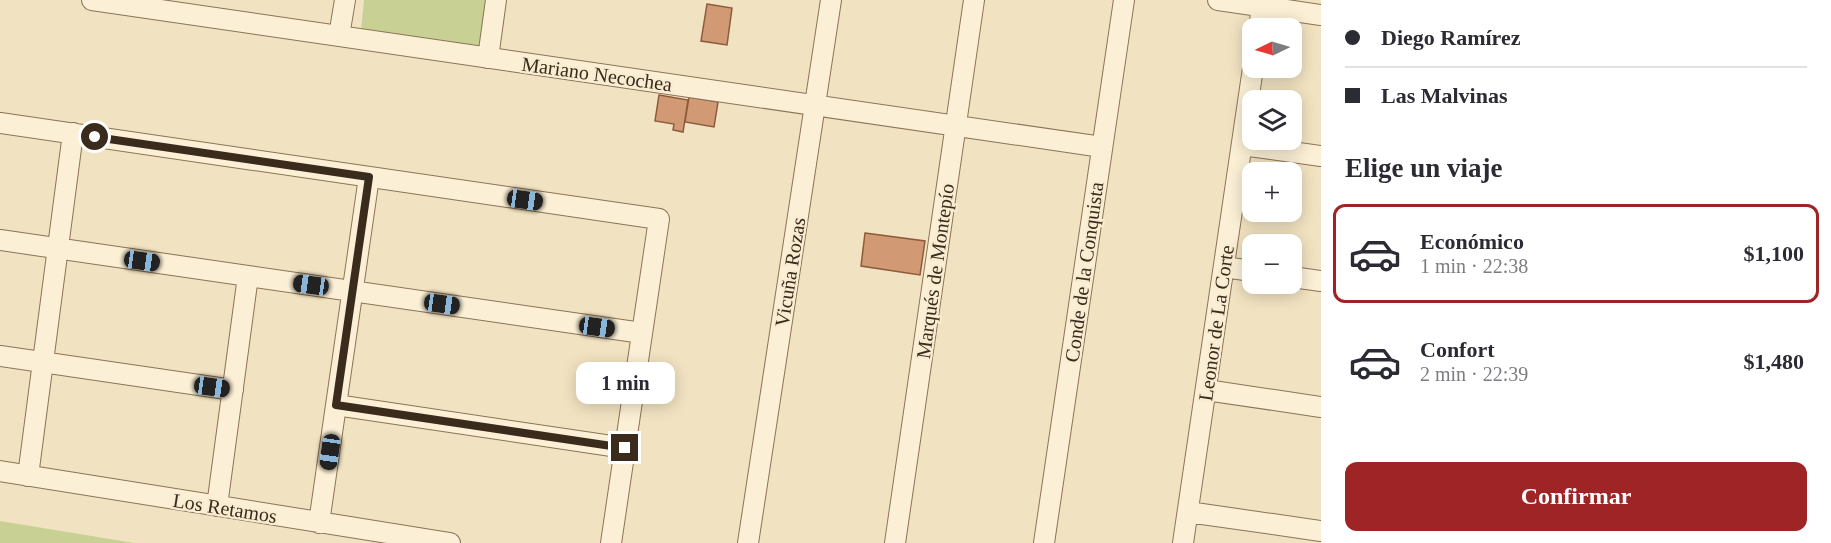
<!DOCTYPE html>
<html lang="es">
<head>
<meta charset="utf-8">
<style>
  body { margin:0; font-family:Georgia,serif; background:#f7f7f7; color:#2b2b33; height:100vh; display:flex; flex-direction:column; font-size:22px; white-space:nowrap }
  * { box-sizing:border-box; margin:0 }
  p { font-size:20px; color:#7c7c81 }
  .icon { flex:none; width:33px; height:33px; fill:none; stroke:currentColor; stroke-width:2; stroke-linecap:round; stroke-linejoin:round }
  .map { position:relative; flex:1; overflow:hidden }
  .panel { display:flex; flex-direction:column; background:#fff; width:510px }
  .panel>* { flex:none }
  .guide { display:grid; align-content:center; height:132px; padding:0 24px; background:#fff }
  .needle { width:39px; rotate:265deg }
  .buttons { position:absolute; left:1242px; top:18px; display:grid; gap:12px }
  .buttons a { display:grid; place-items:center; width:60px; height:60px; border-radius:12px; background:#fff; box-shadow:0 3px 15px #0003; font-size:30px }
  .end { position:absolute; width:27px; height:27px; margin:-14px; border:8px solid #3a2b1d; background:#fff; box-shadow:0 0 0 3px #fff }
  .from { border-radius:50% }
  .bubble { position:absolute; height:42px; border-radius:12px; background:#fff; box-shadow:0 3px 15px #0003; font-size:20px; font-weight:700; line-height:42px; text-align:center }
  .car { position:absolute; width:18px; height:36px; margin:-18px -9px; border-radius:8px; box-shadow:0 0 4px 2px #0007; background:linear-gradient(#222 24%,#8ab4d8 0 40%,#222 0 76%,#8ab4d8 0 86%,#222 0) }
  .guide b { display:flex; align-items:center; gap:21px; height:57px; font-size:22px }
  .guide b+b { border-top:2px solid #e1e1e2 }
  .guide i { width:15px; height:15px; background:#2b2b33 }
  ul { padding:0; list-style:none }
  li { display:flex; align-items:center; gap:18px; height:99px; margin:0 12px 9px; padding:0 12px; border:3px solid transparent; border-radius:12px }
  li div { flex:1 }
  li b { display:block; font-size:22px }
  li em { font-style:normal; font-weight:700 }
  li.on { border-color:#9e2426 }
  li>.icon { width:54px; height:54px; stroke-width:1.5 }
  h2 { padding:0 24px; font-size:27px; line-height:72px }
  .primary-button { display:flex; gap:12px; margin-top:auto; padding:12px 24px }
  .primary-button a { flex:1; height:69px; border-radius:12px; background:#9e2426; color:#fff; font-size:24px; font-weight:700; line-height:69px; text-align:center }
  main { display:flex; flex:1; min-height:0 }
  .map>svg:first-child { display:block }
  .green { fill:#c9d094 }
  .building { fill:#d19a75; stroke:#8c5b3c; stroke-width:1.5 }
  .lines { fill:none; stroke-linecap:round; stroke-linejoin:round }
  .minor-casing { stroke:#8c7357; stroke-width:22 }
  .minor { stroke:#fbefd5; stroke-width:20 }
  .route { stroke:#3a2b1d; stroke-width:8 }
  .labels { text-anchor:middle; stroke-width:4.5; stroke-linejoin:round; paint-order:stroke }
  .street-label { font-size:20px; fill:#3a2b1d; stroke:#f8ecd1 }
</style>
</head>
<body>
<main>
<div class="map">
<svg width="1321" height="543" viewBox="0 0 1321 543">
  <rect width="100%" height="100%" fill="#f1e2c1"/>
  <path class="green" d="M364,0H487L480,46L361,31Z
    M0,521L134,543H0Z"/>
  <path class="building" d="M707,4L732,8L727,45L701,41Z
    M659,95L688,100L683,132L673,130L674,124L655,121Z
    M689,97L718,102L714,127L685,122Z
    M865,233L925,241L920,275L861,266Z"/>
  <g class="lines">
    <defs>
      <path id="minor" d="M92,0L1102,147
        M1218,0L1321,15
        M1259,28L1263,0
        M339,36L345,0
        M488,58L496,0
        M0,123L659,219L611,543
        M1242,145L1321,156
        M0,240L642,333
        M1224,267L1252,271
        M1292,277L1321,281
        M0,356L233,390
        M1206,390L1321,407
        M336,405L625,448
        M0,471L450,543
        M28,476L73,133
        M217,506L248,276
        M1188,512L1321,531
        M319,523L369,177
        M748,543L831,0
        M895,543L974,0
        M1044,543L1124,0
        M1183,543L1253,68"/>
    </defs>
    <use href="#minor" class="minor-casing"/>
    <use href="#minor" class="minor"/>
  </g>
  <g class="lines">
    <path class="route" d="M95,137L369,177L336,405L625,448"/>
  </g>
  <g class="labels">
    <g class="street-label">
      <text transform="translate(597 74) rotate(8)" y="7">Mariano Necochea</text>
      <text transform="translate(935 271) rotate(-82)" y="7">Marqués de Montepío</text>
      <text transform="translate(790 272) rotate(-81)" y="7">Vicuña Rozas</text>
      <text transform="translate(1084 272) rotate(-82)" y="7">Conde de la Conquista</text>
      <text transform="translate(1216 323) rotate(-82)" y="7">Leonor de La Corte</text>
      <text transform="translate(225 508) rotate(9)" y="7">Los Retamos</text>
    </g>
  </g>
</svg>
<div class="buttons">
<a><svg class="needle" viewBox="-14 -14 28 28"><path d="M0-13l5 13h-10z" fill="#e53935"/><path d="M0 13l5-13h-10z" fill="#7c7c81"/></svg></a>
<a><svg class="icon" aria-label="layers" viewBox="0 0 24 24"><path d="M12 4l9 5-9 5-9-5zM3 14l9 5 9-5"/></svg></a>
<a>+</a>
<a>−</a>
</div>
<i class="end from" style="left:95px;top:137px"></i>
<i class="end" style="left:625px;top:448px"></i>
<div class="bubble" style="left:576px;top:362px;width:99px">1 min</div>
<i class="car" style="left:525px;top:200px;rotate:98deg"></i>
<i class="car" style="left:142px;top:261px;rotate:98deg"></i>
<i class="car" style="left:311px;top:285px;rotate:278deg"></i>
<i class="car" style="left:442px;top:304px;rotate:98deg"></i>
<i class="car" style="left:597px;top:327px;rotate:98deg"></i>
<i class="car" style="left:212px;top:387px;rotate:98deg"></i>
<i class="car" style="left:330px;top:452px;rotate:188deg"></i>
</div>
<section class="panel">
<div class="guide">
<b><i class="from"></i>Diego Ramírez</b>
<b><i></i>Las Malvinas</b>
</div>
<h2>Elige un viaje</h2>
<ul>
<li class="on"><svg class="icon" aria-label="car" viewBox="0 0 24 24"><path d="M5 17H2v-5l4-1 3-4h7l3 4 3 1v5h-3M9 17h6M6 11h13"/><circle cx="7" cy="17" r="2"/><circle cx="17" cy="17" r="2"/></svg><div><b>Económico</b><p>1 min · 22:38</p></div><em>$1,100</em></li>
<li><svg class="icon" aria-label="car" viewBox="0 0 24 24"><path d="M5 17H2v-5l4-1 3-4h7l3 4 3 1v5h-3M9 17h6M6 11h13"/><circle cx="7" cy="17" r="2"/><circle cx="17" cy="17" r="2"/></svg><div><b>Confort</b><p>2 min · 22:39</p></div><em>$1,480</em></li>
</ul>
<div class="primary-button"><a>Confirmar</a></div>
</section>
</main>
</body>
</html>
